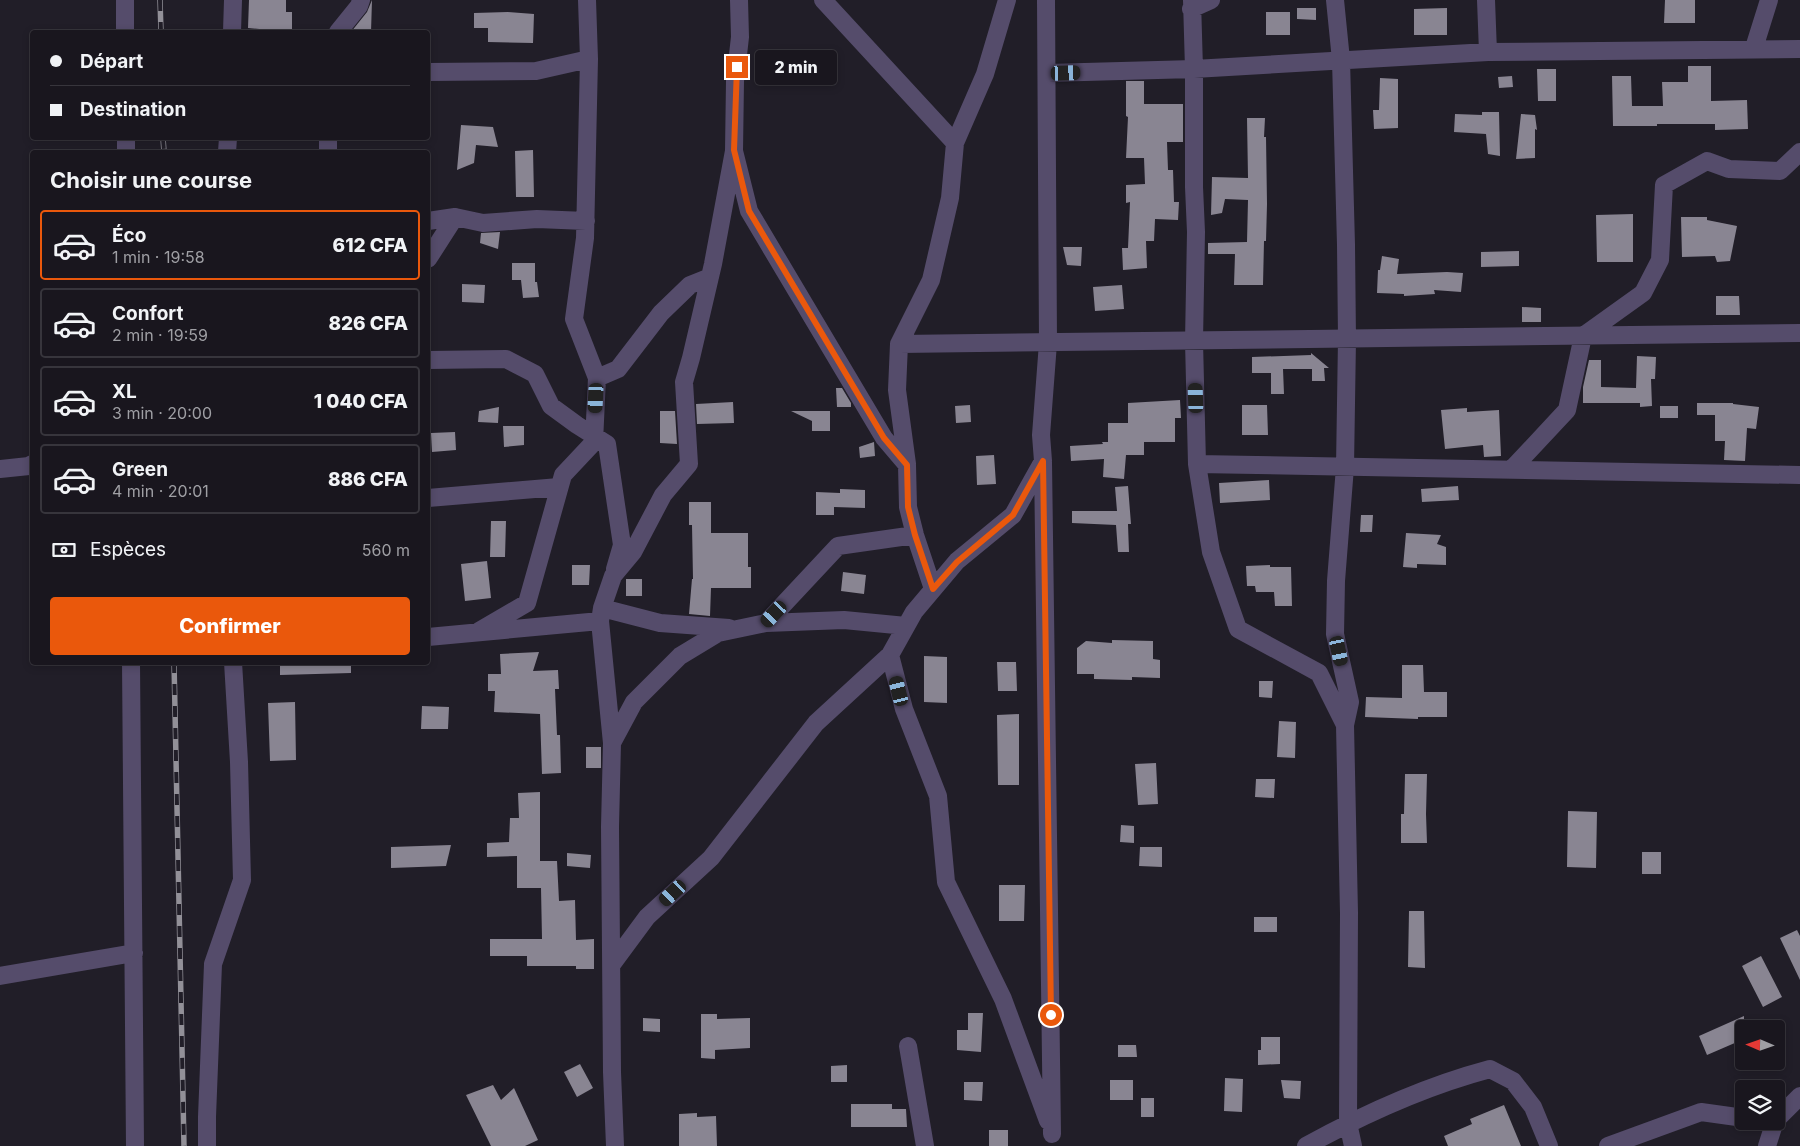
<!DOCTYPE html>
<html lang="fr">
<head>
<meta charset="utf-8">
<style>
  body { margin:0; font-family:Inter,sans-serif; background:#221f27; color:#f1f3f6; height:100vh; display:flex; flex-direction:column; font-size:19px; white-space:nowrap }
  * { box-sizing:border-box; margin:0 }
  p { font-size:16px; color:#9f9fa4 }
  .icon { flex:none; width:28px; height:28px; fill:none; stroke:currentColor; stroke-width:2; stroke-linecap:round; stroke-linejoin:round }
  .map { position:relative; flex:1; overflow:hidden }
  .sheet { position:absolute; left:30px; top:150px; width:400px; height:515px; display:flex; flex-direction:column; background:#19161e; border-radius:5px; box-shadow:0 2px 8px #0003,0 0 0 1px #37353c }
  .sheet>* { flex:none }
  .guide { position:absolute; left:30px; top:30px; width:400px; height:110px; border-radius:5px; box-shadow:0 2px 8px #0003,0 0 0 1px #37353c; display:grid; align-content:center; height:110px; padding:0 20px; background:#19161e }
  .needle { width:32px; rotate:272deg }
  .controls { position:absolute; left:1735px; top:1020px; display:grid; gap:10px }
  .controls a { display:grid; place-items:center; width:50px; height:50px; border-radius:5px; background:#19161e; box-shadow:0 2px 8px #0003,0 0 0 1px #37353c; font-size:25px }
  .end { position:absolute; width:22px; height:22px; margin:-11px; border:6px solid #ea580c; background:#fff; box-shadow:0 0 0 2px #fff }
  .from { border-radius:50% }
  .bubble { position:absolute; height:35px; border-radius:5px; background:#19161e; box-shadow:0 2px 8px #0003,0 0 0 1px #37353c; font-size:16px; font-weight:800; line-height:35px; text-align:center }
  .car { position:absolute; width:15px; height:30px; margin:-15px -8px; border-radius:6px; box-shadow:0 0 4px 1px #0007; background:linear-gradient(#222 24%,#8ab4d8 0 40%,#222 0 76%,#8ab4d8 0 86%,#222 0) }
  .guide b { display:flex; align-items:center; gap:18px; height:48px; font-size:19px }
  .guide b+b { border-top:1px solid #37353c }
  .guide i { width:12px; height:12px; background:#f1f3f6 }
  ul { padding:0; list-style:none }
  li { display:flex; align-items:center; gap:15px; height:70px; margin:0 10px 8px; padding:0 10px; border:2px solid #37353c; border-radius:5px }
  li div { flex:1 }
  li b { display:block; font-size:19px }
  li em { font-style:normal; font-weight:800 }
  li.active { border-color:#ea580c }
  li>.icon { width:45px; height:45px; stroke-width:1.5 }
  h2 { padding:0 20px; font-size:22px; line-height:60px }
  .pay { display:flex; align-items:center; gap:12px; height:55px; padding:0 20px; font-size:19px }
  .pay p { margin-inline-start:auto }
  .primary-button { display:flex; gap:10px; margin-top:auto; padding:10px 20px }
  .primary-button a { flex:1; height:58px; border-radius:5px; background:#ea580c; color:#fff; font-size:20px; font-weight:800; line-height:58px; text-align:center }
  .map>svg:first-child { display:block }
  .building { fill:#898592 }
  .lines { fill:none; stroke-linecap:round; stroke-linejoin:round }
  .street { stroke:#554c6b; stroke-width:18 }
  .rail-casing { stroke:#929098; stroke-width:5.5 }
  .rail { stroke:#211e28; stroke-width:4; stroke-dasharray:11; stroke-linecap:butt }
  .route { stroke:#ea580c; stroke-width:6 }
</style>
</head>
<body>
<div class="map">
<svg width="1800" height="1146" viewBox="0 0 1800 1146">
  <rect width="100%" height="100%" fill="#211e28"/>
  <path class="building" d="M249,0H286V12H292V32L248,28Z
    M372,0L371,32H351L367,12Z
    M1665,0H1695V23H1664Z
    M1297,8H1316V20L1297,19Z
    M1447,8V35H1414V9Z
    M508,12L534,14L533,43L488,42V28H474V13Z
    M1266,12H1290V35H1266Z
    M1688,66H1711V101L1747,100L1748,129L1715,130V124H1657V126H1613L1612,76H1631L1632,106H1663L1662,82H1688Z
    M1537,69H1556V101H1538Z
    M1512,76L1513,87L1499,88L1498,77Z
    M1380,78L1398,79V128L1374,129L1373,110H1379Z
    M1126,81H1144V104H1183V142H1167L1168,170H1173L1174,202H1179L1178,220L1155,219L1154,241H1146L1147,268L1123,270L1122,248H1128L1130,202L1126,203V185L1145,184L1144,158H1126L1128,117L1126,116Z
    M1482,112H1499L1500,156L1488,154L1486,134L1454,132L1455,114L1482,115Z
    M1521,114L1535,115L1537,130L1535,129V158L1516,159Z
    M1247,118H1265L1264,137H1266L1267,204L1266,241H1264L1263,285H1234L1235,254H1208V243L1247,242L1248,200L1225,199L1222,213L1211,215L1212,177L1248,178Z
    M461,125L493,127L498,147L476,145L474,163L457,170Z
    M533,150L534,197H516L515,151Z
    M1633,214V262H1597L1596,215Z
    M1681,217H1707V220L1737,226L1730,261L1717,262L1715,256L1682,257Z
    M500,232L498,249L480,243L481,233Z
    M1063,247H1082L1081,266L1067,265Z
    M1519,251V266L1481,267V252Z
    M1382,256L1399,259L1397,274L1447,272L1463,273L1461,292L1434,290L1435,294L1404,296V294L1377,293L1378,270H1380Z
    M512,263H535V282H537L539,297L523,298L521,280H512Z
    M462,284L485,285L484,303L462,302Z
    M1122,285L1124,309L1095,311L1093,287Z
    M1716,296H1739L1740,315H1716Z
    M1522,307L1541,308V322H1522Z
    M1311,353L1329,368H1324L1325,381H1312V369H1283L1284,394H1271V373H1252V357L1311,355Z
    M1637,356L1656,357L1655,379H1651L1652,406L1640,407V403H1583V387L1589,360H1601V387L1636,388Z
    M836,388H842L851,403V407H837Z
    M1180,400L1181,418H1175V442H1144V455H1126L1124,479L1103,477L1104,459L1071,461L1070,446L1103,444L1102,442H1108V423H1128V403Z
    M733,402L734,423L697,424L696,404Z
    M1697,403H1733V404L1759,407L1756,429L1747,428L1745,461L1724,460L1725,441H1715V415H1697Z
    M970,405L971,422L956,423L955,406Z
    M1242,405H1267L1268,435H1242Z
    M1660,406H1678V418H1660Z
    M499,407L498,423L478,422L479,411Z
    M1467,408V412L1499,410L1501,456L1484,457L1483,445L1445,449L1441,410Z
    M660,411H675L677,444L660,443Z
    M791,411H830V431H812V421Z
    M503,426H524V445L504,447Z
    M455,432L456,450L432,452L431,433Z
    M874,442L875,456L860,458L859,447Z
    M994,455L996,484L977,485L976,456Z
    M1269,480L1270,500L1220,503L1219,483Z
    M1128,486L1131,524H1128L1129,552H1118L1116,525L1072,523V511H1117L1115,487Z
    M1458,486L1459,500L1422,502L1421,489Z
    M840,489L865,490V508L834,507V515H816V492L840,493Z
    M689,502H711V533H748V567H751V588H711L710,616L689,614L692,579H693L692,525H689Z
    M1361,515H1373L1372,532H1360Z
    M491,521H506L505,557H490Z
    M1406,533L1441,535L1437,544L1446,547V565L1417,564V568L1403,567Z
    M487,561L491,598L465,601L461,564Z
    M572,565H590L589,585H572Z
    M1270,565V567H1291L1292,606H1275L1274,592H1256L1255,586H1247L1246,566Z
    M843,572L866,575L864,594L841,591Z
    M626,579H642V596H626Z
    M1112,640L1153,641V659L1160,660V678L1132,677V680L1094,679V674H1077V648L1086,641L1112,643Z
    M539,652L533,671L558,670L559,689H555L557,735H560L561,773L542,774L540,714L494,712L495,691H488V674H501L500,654Z
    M924,656L947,657V703L924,702Z
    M280,662H351V673L280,675Z
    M997,662H1016L1017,691H998Z
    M1402,665H1423L1424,692H1447V717H1418V719L1365,717L1366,697L1402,698Z
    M1259,681H1273L1272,698L1259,697Z
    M295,702L296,760L270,761L268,703Z
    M422,706L449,707L448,729H421Z
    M1019,714V785H998L997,715Z
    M1279,721L1296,722L1295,758L1277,757Z
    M586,747H601V768H586Z
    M1156,763L1158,804L1138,805L1135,764Z
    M1405,774H1427L1426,814L1427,843H1401V814H1404Z
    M1256,779H1275L1274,798L1255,797Z
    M540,792V861H557L559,901L575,900L576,940L594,939V969H576V966H527V956H490V939H542L541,888H517V856L487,857V843L509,842L510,818H519L518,793Z
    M1568,811L1597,812L1596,868L1567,867Z
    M1121,825L1134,826V843L1120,842Z
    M451,845L446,866L391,868V847Z
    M1140,847H1162V867L1139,866Z
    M1642,852H1661V874H1642Z
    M567,853L591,855L590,868L567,866Z
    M999,885H1025L1024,921H999Z
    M1409,911H1424L1425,968L1408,967Z
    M1254,917H1277V932H1254Z
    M1797,930L1800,936V980L1780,938Z
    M1761,956L1782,997L1763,1007L1742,966Z
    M968,1013H983L981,1052L957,1050V1030H968Z
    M701,1014H717V1019L750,1018V1048L715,1050V1059L701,1058Z
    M1744,1016V1039L1707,1055L1699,1036Z
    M643,1018L660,1019V1032L643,1031Z
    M1261,1037H1280V1064L1258,1065V1050H1261Z
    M1118,1045H1136L1137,1057H1118Z
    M580,1064L593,1088L577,1097L564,1072Z
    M847,1065V1082H831V1066Z
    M1225,1078L1243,1079L1242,1112L1224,1111Z
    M1110,1080H1133V1100H1110Z
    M1281,1080L1301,1081L1300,1099L1284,1098Z
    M964,1082H983L982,1101L964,1100Z
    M493,1085L501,1100L514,1088L538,1140L525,1146H491L466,1095Z
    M1141,1098H1154V1117H1141Z
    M851,1104H892V1109H906L907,1127H851Z
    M1504,1105L1521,1146H1448L1444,1136L1472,1124L1470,1119Z
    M697,1113V1117L716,1116L717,1146H679V1114Z
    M989,1130H1008V1146H989Z"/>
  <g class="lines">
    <path class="street" d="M125,0V32
      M587,0L589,59L585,238L574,319L597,378
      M739,0L740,37L735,81L734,151L749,211L884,438L907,465L908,507L915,535L933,589
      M823,0L955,143
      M1192,0L1194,69V187L1196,232L1194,341L1197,464L1211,552L1238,629L1319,673L1345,725
      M1335,0L1341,60L1346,245L1347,339L1345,467L1336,581L1335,634L1350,702L1345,725L1349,913L1348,1123L1353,1146
      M1486,0L1488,52
      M1191,9L1211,0
      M232,32L233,0
      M338,32L359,6L361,0
      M1754,48L1769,0
      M428,72L536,71L589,59
      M1048,73L1194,69L1488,52L1800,49
      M126,138V152
      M227,152L228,138
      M328,152V138
      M428,221L455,217L483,223L537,219L586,221
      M428,259L455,217
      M899,344L1800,333
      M428,360L506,359L535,374L551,406L577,425L607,444L622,545L615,569
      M1043,462L1052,1134
      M907,464L897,390L899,344L931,280L950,198L955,143L985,74L1007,0
      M1197,464L1800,475
      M0,469L29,466L32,464
      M1511,470L1567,410L1583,336L1643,293L1660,260L1664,185L1707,161L1729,169L1780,171L1800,152
      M428,498L559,487
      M602,608L660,623L729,628
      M766,623L844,620L906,626
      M479,631L527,603L563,475L594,442L597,378L618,369L661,313L690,285L710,277
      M428,637L600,621
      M890,655L904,709L938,796L946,882L1003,999L1048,1121
      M131,662L135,1146
      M612,743L634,702L680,656L718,633L766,623L838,546L915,535
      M613,963L647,917L711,858L816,723L890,655L914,612L957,561L1013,515L1043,461L1041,435L1048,343L1046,0
      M0,976L134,953
      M908,1046L925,1146
      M1776,1120L1800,1096
      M207,1146V1117L213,964L242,880L239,762L233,662
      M615,1146L612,1072L610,827L612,743L600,621L602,608L613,576L633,552L663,495L689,464L684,382L691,358L713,264L734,151
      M1306,1146C1364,1114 1426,1086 1490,1069L1513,1081L1533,1107L1549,1146
      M1608,1146L1701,1112L1744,1118
      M1767,1146L1775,1121"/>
    <defs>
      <path id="rail" d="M160,0L161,32
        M163,138L164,152
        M174,662L184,1146"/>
    </defs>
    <use href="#rail" class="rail-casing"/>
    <use href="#rail" class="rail"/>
  </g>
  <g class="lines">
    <path class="route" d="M737,67L734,150L749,211L884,438L907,465L908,507L915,535L933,589L957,562L1013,515L1043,461L1051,1015"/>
  </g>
</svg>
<div class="controls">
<a><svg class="needle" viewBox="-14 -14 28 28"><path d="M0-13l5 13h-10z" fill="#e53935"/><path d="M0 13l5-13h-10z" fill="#9f9fa4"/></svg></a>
<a><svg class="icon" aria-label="layers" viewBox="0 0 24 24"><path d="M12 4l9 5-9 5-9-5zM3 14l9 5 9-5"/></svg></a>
</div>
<i class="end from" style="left:1051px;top:1015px"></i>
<i class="end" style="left:737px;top:67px"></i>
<div class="bubble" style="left:755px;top:50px;width:82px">2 min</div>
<i class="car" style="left:1066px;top:73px;rotate:88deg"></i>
<i class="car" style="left:596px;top:398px;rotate:183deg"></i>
<i class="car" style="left:1196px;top:398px;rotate:358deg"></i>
<i class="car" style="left:774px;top:614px;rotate:223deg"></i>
<i class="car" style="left:1339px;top:651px;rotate:168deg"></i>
<i class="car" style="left:899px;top:691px;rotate:346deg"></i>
<i class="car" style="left:673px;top:893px;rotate:227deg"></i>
<div class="guide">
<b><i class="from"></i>Départ</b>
<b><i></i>Destination</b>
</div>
<section class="sheet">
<h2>Choisir une course</h2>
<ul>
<li class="active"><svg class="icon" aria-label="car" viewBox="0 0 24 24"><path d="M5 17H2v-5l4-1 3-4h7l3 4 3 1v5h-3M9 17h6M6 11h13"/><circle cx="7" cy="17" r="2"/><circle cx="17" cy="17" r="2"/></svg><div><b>Éco</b><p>1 min · 19:58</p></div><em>612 CFA</em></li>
<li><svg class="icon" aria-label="car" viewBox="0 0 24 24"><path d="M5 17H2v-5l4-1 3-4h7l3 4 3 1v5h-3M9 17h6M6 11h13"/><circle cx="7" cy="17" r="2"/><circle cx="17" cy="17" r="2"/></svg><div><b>Confort</b><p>2 min · 19:59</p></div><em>826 CFA</em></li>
<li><svg class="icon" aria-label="car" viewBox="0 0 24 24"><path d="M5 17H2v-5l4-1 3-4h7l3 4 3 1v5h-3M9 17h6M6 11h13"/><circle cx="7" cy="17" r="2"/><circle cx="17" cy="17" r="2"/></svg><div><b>XL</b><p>3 min · 20:00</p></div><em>1 040 CFA</em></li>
<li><svg class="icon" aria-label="car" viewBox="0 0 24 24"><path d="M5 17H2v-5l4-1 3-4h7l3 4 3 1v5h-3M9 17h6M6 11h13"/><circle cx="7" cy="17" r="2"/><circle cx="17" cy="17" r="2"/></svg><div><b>Green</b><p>4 min · 20:01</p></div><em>886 CFA</em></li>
</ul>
<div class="pay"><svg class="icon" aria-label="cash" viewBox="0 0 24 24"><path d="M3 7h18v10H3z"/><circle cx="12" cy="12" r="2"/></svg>Espèces<p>560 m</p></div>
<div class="primary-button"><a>Confirmer</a></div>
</section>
</div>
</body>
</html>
